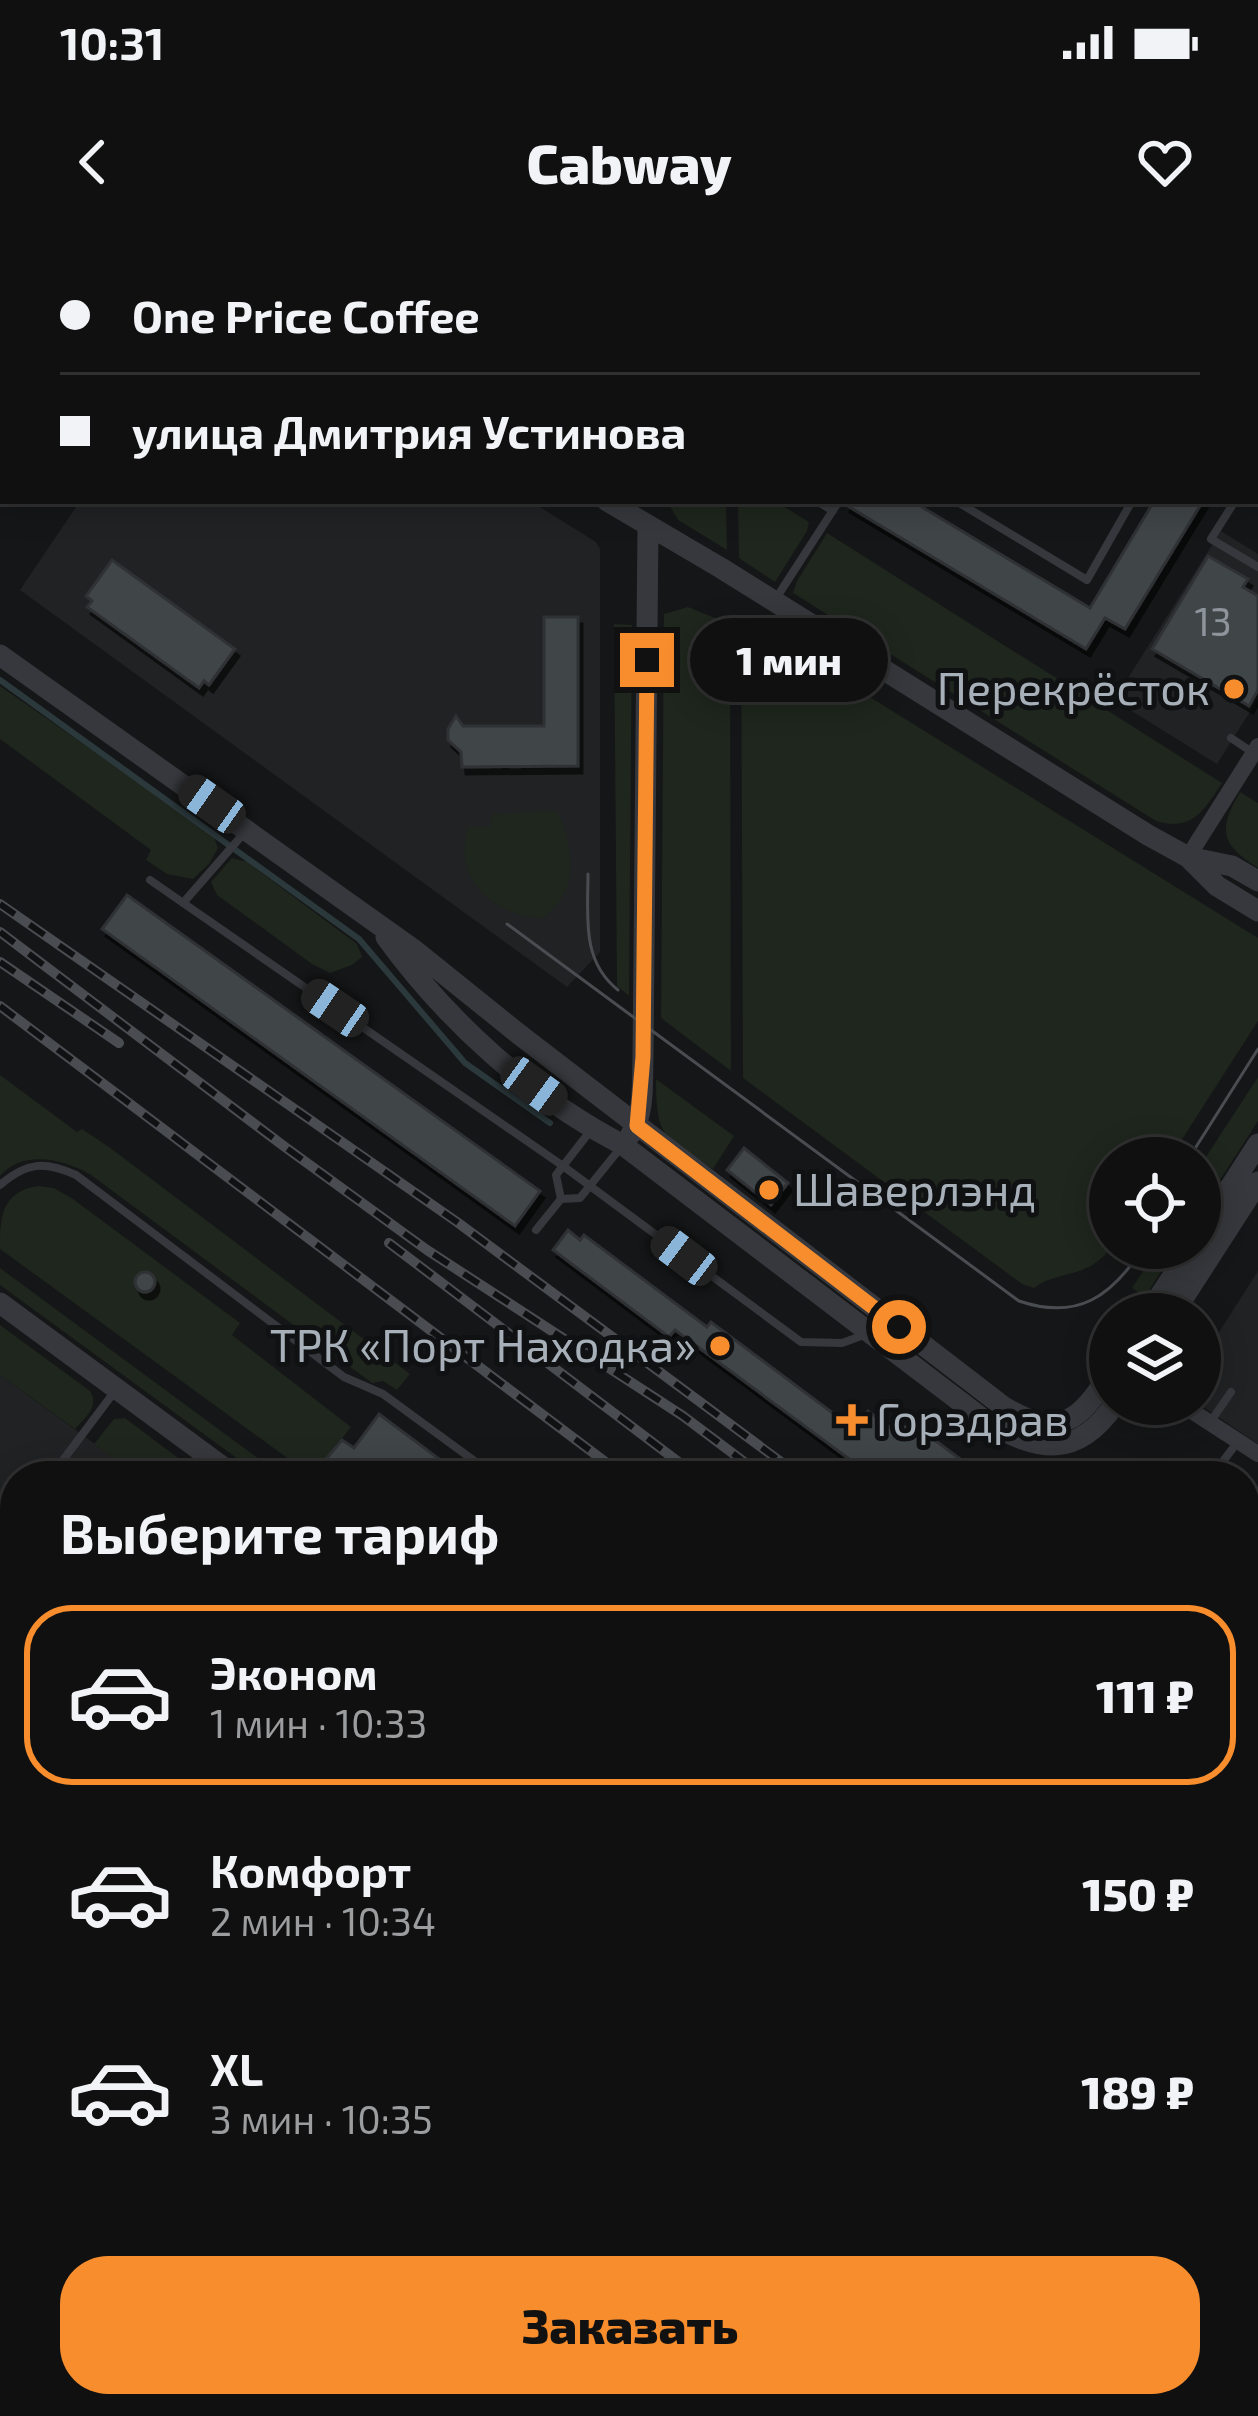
<!DOCTYPE html>
<html lang="ru">
<head>
<meta charset="utf-8">
<style>
  body { margin:0; font-family:"Exo 2",sans-serif; background:#1e1e1f; color:#f1f3f6; height:100vh; display:flex; flex-direction:column; font-size:45px; white-space:nowrap }
  * { box-sizing:border-box; margin:0 }
  p { font-size:39px; color:#9c9d9f }
  .icon { flex:none; width:66px; height:66px; fill:none; stroke:currentColor; stroke-width:2; stroke-linecap:round; stroke-linejoin:round }
  .map { position:relative; flex:1; overflow:hidden }
  .drawer { position:absolute; left:0px; top:1221px; width:1260px; height:957px; display:flex; flex-direction:column; background:#101011; border-radius:48px 48px 0 0; box-shadow:0 6px 30px #0003,0 0 0 3px #303031 }
  .drawer>* { flex:none }
  .top-card { position:absolute; left:0px; top:0px; width:1260px; height:264px; box-shadow:0 6px 30px #0003,0 0 0 3px #303031; display:grid; align-content:center; height:264px; padding:0 60px; background:#101011 }
  .fabs { position:absolute; left:1089px; top:897px; display:grid; gap:24px }
  .fabs a { display:grid; place-items:center; width:132px; height:132px; border-radius:50%; background:#101011; box-shadow:0 6px 30px #0003,0 0 0 3px #303031; font-size:60px }
  .end { position:absolute; width:54px; height:54px; margin:-27px; border:15px solid #f78d2d; background:#111; box-shadow:0 0 0 6px #111 }
  .from { border-radius:50% }
  .bubble { position:absolute; height:84px; border-radius:42px; background:#101011; box-shadow:0 6px 30px #0003,0 0 0 3px #303031; font-size:39px; font-weight:800; line-height:84px; text-align:center }
  .car { position:absolute; width:36px; height:72px; margin:-36px -18px; border-radius:15px; box-shadow:0 0 9px 3px #0007; background:linear-gradient(#222 24%,#8ab4d8 0 40%,#222 0 76%,#8ab4d8 0 86%,#222 0) }
  .top-card b { display:flex; align-items:center; gap:42px; height:114px; font-size:45px }
  .top-card b+b { border-top:3px solid #303031 }
  .top-card i { width:30px; height:30px; background:#f1f3f6 }
  ul { padding:0; list-style:none }
  li { display:flex; align-items:center; gap:36px; height:180px; margin:0 24px 18px; padding:0 36px; border:6px solid transparent; border-radius:48px }
  li div { flex:1 }
  li b { display:block; font-size:45px }
  li em { font-style:normal; font-weight:800 }
  li.active { border-color:#f78d2d }
  li>.icon { width:108px; height:108px; stroke-width:1.5 }
  h2 { padding:0 60px; font-size:54px; line-height:144px }
  .cta { display:flex; gap:24px; margin-top:auto; padding:24px 60px }
  .cta a { flex:1; height:138px; border-radius:48px; background:#f78d2d; color:#111; font-size:48px; font-weight:800; line-height:138px; text-align:center }
  .status { display:flex; justify-content:space-between; align-items:center; height:84px; padding:0 60px; background:#101011; direction:ltr }
  .status svg { height:33px; fill:currentColor }
  header { display:flex; justify-content:space-between; align-items:center; height:156px; padding:0 60px; background:#101011; font-size:54px; font-weight:800 }
  .map>svg:first-child { display:block }
  .built { fill:#212224 }
  .green { fill:#1e261d }
  .lines { fill:none; stroke-linecap:round; stroke-linejoin:round }
  .stream { stroke:#2b383c; stroke-width:6 }
  .building { fill:#414447; stroke:#2f3034; stroke-width:3; filter:url(#shadow) }
  .service { stroke:#36383d; stroke-width:8 }
  .minor { stroke:#36383d; stroke-width:16 }
  .tertiary { stroke:#36383d; stroke-width:21 }
  .tram { stroke:#494d52; stroke-width:3 }
  .rail-casing { stroke:#494d52; stroke-width:10 }
  .rail { stroke:#101112; stroke-width:6; stroke-dasharray:18; stroke-linecap:butt }
  .route { stroke:#f78d2d; stroke-width:15 }
  .poi-dot { fill:#f78d2d; stroke:#101112; stroke-width:4.5 }
  .labels { text-anchor:middle; stroke-width:10; stroke-linejoin:round; paint-order:stroke }
  .number-label { font-size:39px; fill:#8e949c }
  .poi-label { font-size:45px; fill:#a7afb8; stroke:#101112; text-anchor:end }
</style>
</head>
<body>
<div class="status"><b>10:31</b><svg viewBox="0 0 49 12"><path d="M0 12V9h3v3zM5 12V6h3v6zM10 12V3h3v9zM15 12V0h3v12zM26 1h20v11H26zM47 4h2v5h-2z"/></svg></div>
<header><svg class="icon" aria-label="back" viewBox="0 0 24 24"><path d="M15 5l-7 7 7 7"/></svg>Cabway<svg class="icon" aria-label="heart" viewBox="0 0 24 24"><path d="M12 20l-8-8c-3-5 5-10 8-4 3-6 11-1 8 4z"/></svg></header>
<div class="map">
<svg width="1258" height="2176" viewBox="0 0 1258 2176">
  <defs>
    <filter id="shadow"><feDropShadow dx="4" dy="7" stdDeviation="0" flood-color="#0009"/></filter>
  </defs>
  <rect width="100%" height="100%" fill="#151617"/>
  <path class="built" d="M1026,0H1242L1240,3H1030Z
    M80,261H530L596,302L600,309V712L567,747L20,350Z
    M1221,291L1258,314V459L1217,524L1114,460Z
    M1258,1031V1204L1199,1164L1200,1122Z
    M0,1135L139,1236H15V2138L0,2126Z
    M1245,1847L1258,1859V2176H508L515,2163H1245Z
    M46,2163H346L337,2176H62Z"/>
  <path class="green" d="M667,261H726L727,310L678,280Z
    M738,261H775L809,282L807,291L775,342L739,318Z
    M827,293L1222,543C1204,570 1193,592 1156,581L793,353L797,341Z
    M688,367L730,384L731,831L661,778L664,374Z
    M741,377L1258,698V781L1170,918H1110L1111,1008C1085,1041 1059,1029 1034,1048L1022,1044L743,838Z
    M614,384L632,385L629,756L617,746Z
    M0,446L213,594L218,608L209,624L193,639L167,634L146,620L151,610L0,499Z
    M1240,552L1258,563V628C1220,604 1218,590 1240,552Z
    M555,571C563,580 564,587 567,598C574,633 571,654 544,678C494,677 452,639 468,587H490L492,574Z
    M232,618L247,622L357,704L362,717L352,725L330,733L312,724L217,655L211,642Z
    M0,835L77,892L82,889L109,907L410,1134L397,1150L383,1141L372,1143L91,935C64,919 23,909 0,936Z
    M1258,837V881L1200,971V926Z
    M656,839L734,896L713,929C665,896 656,901 656,839Z
    M38,946L54,948L73,959L240,1083L232,1095L351,1187L312,1236L0,1009C0,977 1,952 38,946Z
    M1147,1008H1176L1145,1057L1132,1048L1151,1019L1144,1013Z
    M0,1028L282,1236H261L0,1045Z
    M0,1085L90,1151C100,1166 85,1178 75,1189L0,1135Z
    M125,1178L202,1236H138L94,1204L114,1179Z
    M346,2163H414L409,2176H337Z"/>
  <g class="lines">
    <path class="stream" d="M0,440L359,699L465,823L550,883"/>
  </g>
  <path class="building" d="M847,261H912L1090,368L1154,261H1203L1125,389L1105,378L1086,409L846,265Z
    M1208,316L1248,339L1243,347L1258,356V450L1249,466L1152,409Z
    M112,320L235,409L209,445L204,441L199,448L87,367L92,361L86,356Z
    M544,377H578V526L462,527L461,512L448,500V489L456,476L463,486H544Z
    M127,655L540,951L515,986L102,689Z
    M744,908L788,943L771,965L727,930Z
    M568,990L580,1000L584,995L707,1087L711,1082L842,1180L852,1167L864,1176L868,1171L891,1188L916,1186L983,1236H872L675,1090L669,1097L553,1010Z
    M135 1042a10 10 0 1 1 20 0a10 10 0 1 1-20 0Z
    M379,1174L442,1221L439,1225L454,1236H337L321,1225L342,1200L354,1208Z
    M6,2074L15,2081V2087L0,2106V2082Z"/>
  <g class="lines">
    <path class="service" d="M772,0V3
      M862,0V3
      M61,3L62,0
      M505,3V0
      M0,135L3,130
      M1257,185H1258
      M1257,225L1258,223
      M817,261L833,271
      M956,261L1087,340L1132,261
      M1235,261L1211,299L1258,327
      M775,360L839,261
      M1231,498L1252,512
      M150,640L563,926L591,890
      M183,663L245,592
      M0,945C27,922 44,921 76,935L344,1137L383,1154L495,1236
      M561,959L556,935L563,926L801,1102L842,1103L864,1095
      M536,990L561,959L580,958L622,906
      M1211,1181L1231,1152
      M51,1236L115,1151
      M1212,1236L1236,1204
      M0,1303L15,1283
      M1245,1379L1258,1388
      M1258,1532V1541
      M15,2044V2064
      M138,2163L156,2176
      M684,2163L705,2176
      M226,2176L234,2163"/>
    <path class="minor" d="M648,0V3
      M1188,617L1258,506
      M1181,1164L1258,1214"/>
    <path class="tertiary" d="M188,0L193,3
      M607,261L721,328L1148,595L1188,617L1217,646L1258,671
      M0,415L413,709L520,795L1004,1167C1059,1200 1080,1181 1110,1133
      M1188,617L1232,626L1258,641
      M386,697C447,781 531,857 623,905L987,1182C1039,1212 1077,1219 1115,1164
      M631,894C645,873 642,842 643,817L648,285
      M1200,994L1258,904
      M0,1063L235,1236
      M1148,1074L1191,1008
      M1173,1074L1258,942
      M434,2176L438,2163"/>
    <path class="tram" d="M588,634C588,676 581,721 618,750
      M507,684L1019,1061C1078,1081 1112,1056 1143,1008
      M1189,918L1258,809"/>
    <defs>
      <path id="rail" d="M0,664L457,982L800,1236
        M0,692L285,907L427,1010L683,1176L763,1236
        M0,722L119,803
        M0,766L624,1236
        M389,1003L697,1236
        M1245,1573L1258,1584
        M1245,1600L1258,1610
        M1245,1649L1258,1659
        M1245,1705L1258,1715
        M1245,1811L1258,1824
        M1245,1839L1258,1854
        M1245,1943L1258,1963"/>
    </defs>
    <use href="#rail" class="rail-casing"/>
    <use href="#rail" class="rail"/>
  </g>
  <g class="lines">
    <path class="route" d="M647,420L643,817L637,886L899,1087"/>
  </g>
  <g class="poi-dot">
    <circle cx="1234" cy="449" r="12"/>
    <circle cx="769" cy="950" r="12"/>
    <circle cx="720" cy="1106" r="12"/>
    <path d="M846 1162h12v12h12v12h-12v12h-12v-12h-12v-12h12z"/>
  </g>
  <g class="labels">
    <g class="number-label">
      <text x="1213" y="396">13</text>
    </g>
    <g class="poi-label">
      <text x="1210" y="465">Перекрёсток</text>
      <text x="793" y="966" text-anchor="start">Шаверлэнд</text>
      <text x="696" y="1122">ТРК «Порт Находка»</text>
      <text x="876" y="1196" text-anchor="start">Горздрав</text>
    </g>
  </g>
</svg>
<div class="fabs">
<a><svg class="icon" aria-label="locate" viewBox="0 0 24 24"><circle cx="12" cy="12" r="6"/><path d="M12 2v4M12 18v4M2 12h4M18 12h4"/></svg></a>
<a><svg class="icon" aria-label="layers" viewBox="0 0 24 24"><path d="M12 4l9 5-9 5-9-5zM3 14l9 5 9-5"/></svg></a>
</div>
<i class="end from" style="left:899px;top:1087px"></i>
<i class="end" style="left:647px;top:420px"></i>
<div class="bubble" style="left:690px;top:378px;width:198px">1 мин</div>
<i class="car" style="left:212px;top:564px;rotate:305deg"></i>
<i class="car" style="left:335px;top:768px;rotate:304deg"></i>
<i class="car" style="left:534px;top:846px;rotate:126deg"></i>
<i class="car" style="left:684px;top:1016px;rotate:307deg"></i>
<div class="top-card">
<b><i class="from"></i>One Price Coffee</b>
<b><i></i>улица Дмитрия Устинова</b>
</div>
<section class="drawer">
<h2>Выберите тариф</h2>
<ul>
<li class="active"><svg class="icon" aria-label="car" viewBox="0 0 24 24"><path d="M5 17H2v-5l4-1 3-4h7l3 4 3 1v5h-3M9 17h6M6 11h13"/><circle cx="7" cy="17" r="2"/><circle cx="17" cy="17" r="2"/></svg><div><b>Эконом</b><p>1 мин · 10:33</p></div><em>111 ₽</em></li>
<li><svg class="icon" aria-label="car" viewBox="0 0 24 24"><path d="M5 17H2v-5l4-1 3-4h7l3 4 3 1v5h-3M9 17h6M6 11h13"/><circle cx="7" cy="17" r="2"/><circle cx="17" cy="17" r="2"/></svg><div><b>Комфорт</b><p>2 мин · 10:34</p></div><em>150 ₽</em></li>
<li><svg class="icon" aria-label="car" viewBox="0 0 24 24"><path d="M5 17H2v-5l4-1 3-4h7l3 4 3 1v5h-3M9 17h6M6 11h13"/><circle cx="7" cy="17" r="2"/><circle cx="17" cy="17" r="2"/></svg><div><b>XL</b><p>3 мин · 10:35</p></div><em>189 ₽</em></li>
</ul>
<div class="cta"><a>Заказать</a></div>
</section>
</div>
</body>
</html>
